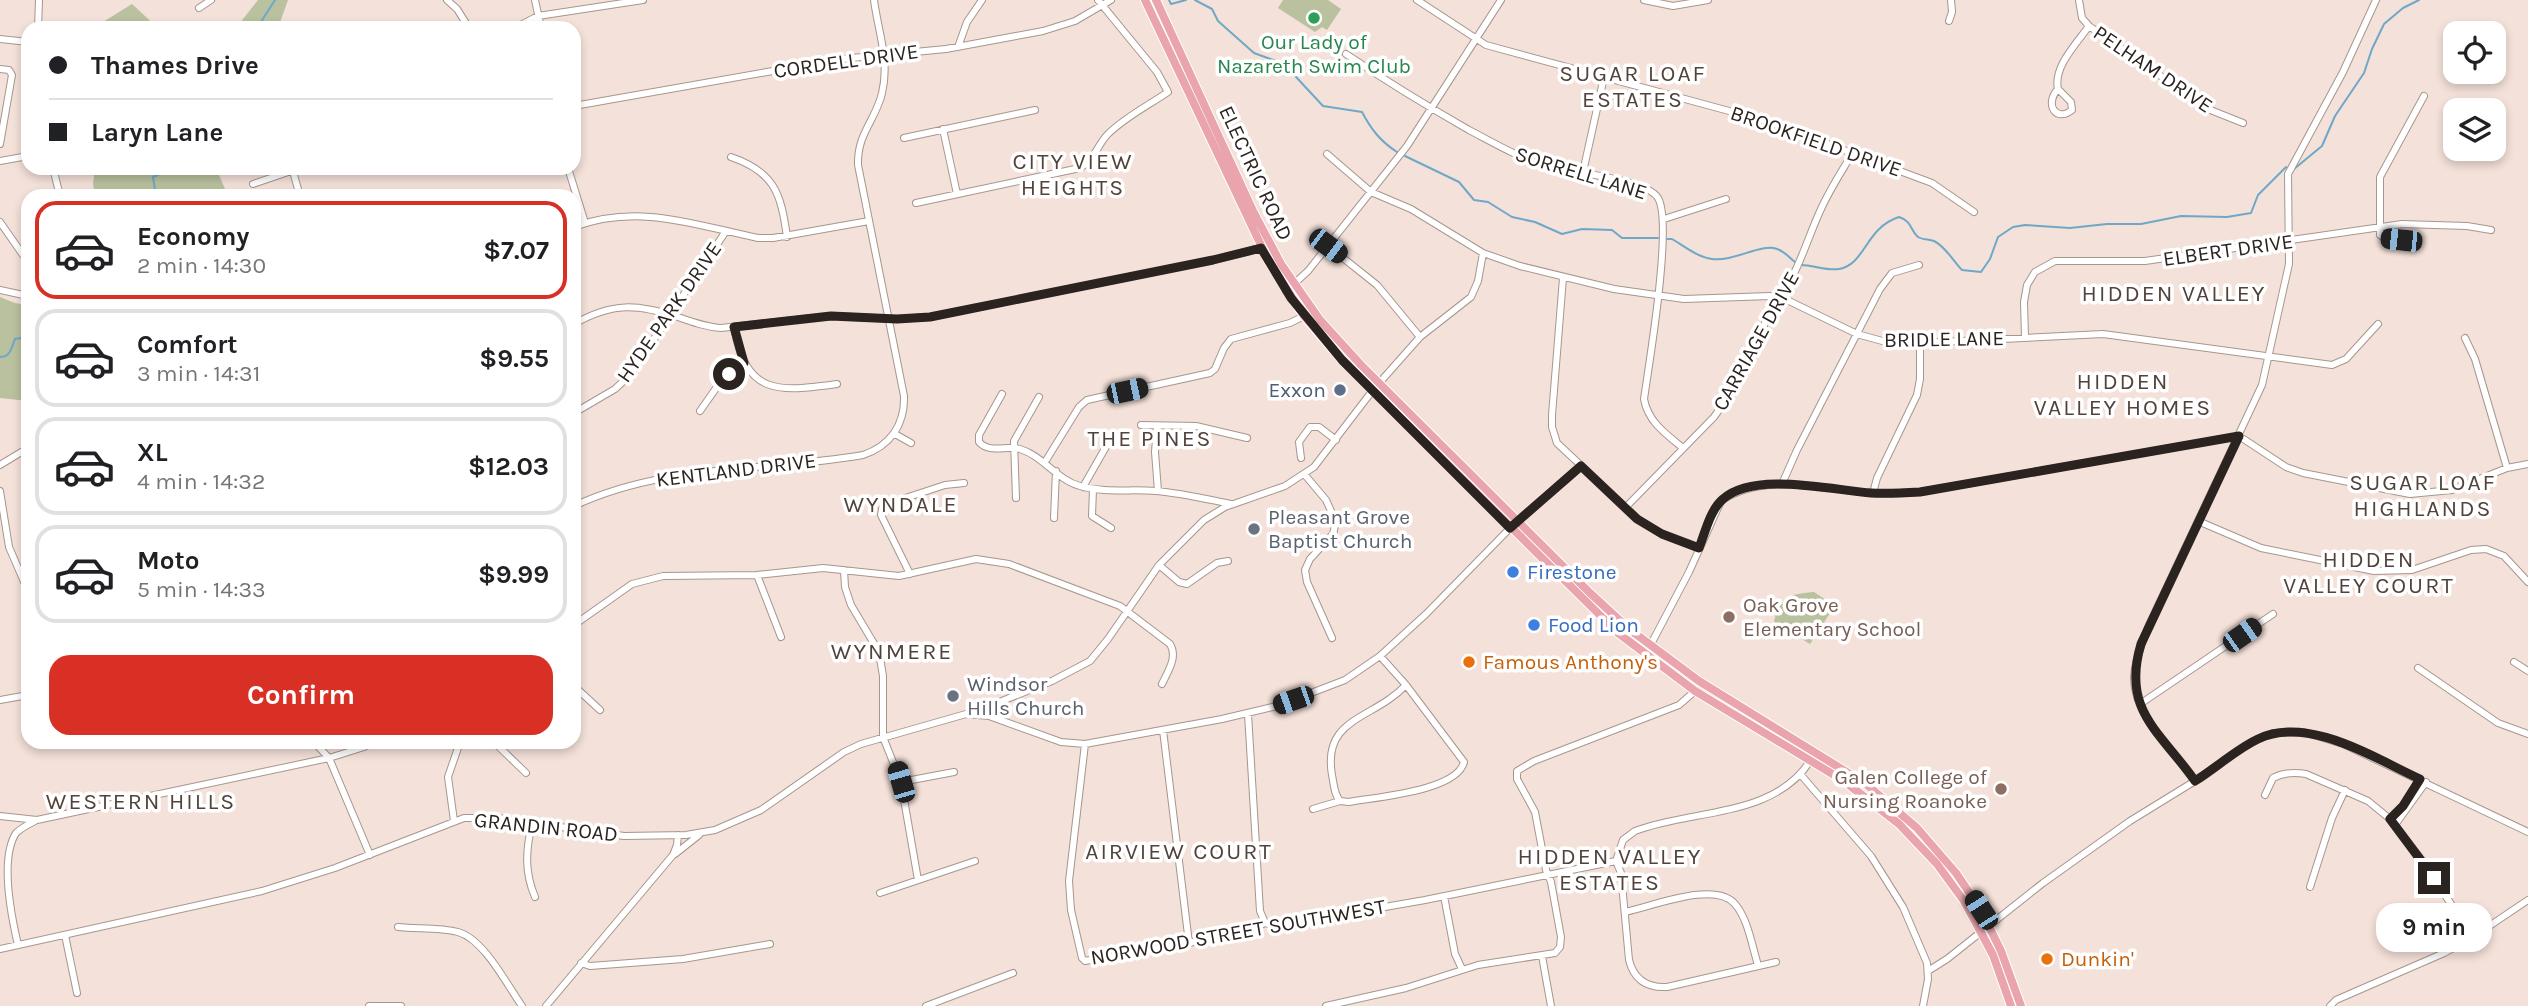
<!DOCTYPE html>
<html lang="en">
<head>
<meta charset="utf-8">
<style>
  body { margin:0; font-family:Karla,sans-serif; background:#f2f2f2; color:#202124; height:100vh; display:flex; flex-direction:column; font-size:26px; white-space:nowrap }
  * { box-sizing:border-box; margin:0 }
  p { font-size:23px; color:#757577 }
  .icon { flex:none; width:38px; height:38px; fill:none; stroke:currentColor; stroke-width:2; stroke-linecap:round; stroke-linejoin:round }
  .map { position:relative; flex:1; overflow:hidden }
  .details { position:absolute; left:21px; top:189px; width:560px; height:560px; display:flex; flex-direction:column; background:#fff; border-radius:21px; box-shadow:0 4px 10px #0003 }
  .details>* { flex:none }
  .top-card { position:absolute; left:21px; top:21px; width:560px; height:154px; border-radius:21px; box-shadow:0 4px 10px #0003; display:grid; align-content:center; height:154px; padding:0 28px; background:#fff }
  .fabs { position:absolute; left:2443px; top:21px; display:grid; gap:14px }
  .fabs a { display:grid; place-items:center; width:63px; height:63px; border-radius:14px; background:#fff; box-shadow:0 4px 10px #0003; font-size:35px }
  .end { position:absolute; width:32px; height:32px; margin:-16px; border:9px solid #2a2320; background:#fff; box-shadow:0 0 0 4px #fff }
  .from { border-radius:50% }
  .bubble { position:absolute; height:49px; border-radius:21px; background:#fff; box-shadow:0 4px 10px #0003; font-size:23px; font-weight:700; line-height:49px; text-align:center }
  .car { position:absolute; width:21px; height:42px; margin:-21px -10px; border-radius:9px; box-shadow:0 0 5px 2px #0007; background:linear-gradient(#222 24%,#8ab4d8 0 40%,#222 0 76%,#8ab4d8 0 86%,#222 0) }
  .top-card b { display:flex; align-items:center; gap:24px; height:66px; font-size:26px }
  .top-card b+b { border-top:2px solid #e0e0e0 }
  .top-card i { width:18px; height:18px; background:#202124 }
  ul { padding:12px 0 0; list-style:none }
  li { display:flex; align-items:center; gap:21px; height:98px; margin:0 14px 10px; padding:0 14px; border:4px solid #e0e0e0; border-radius:21px }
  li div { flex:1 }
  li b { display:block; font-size:26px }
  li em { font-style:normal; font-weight:700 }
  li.active { border-color:#d93025 }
  li>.icon { width:63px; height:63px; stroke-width:1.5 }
  .action { display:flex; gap:14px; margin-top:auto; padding:14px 28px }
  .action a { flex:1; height:80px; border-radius:21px; background:#d93025; color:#fff; font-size:28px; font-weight:700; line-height:80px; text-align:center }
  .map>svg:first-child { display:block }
  .green { fill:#b9c19e }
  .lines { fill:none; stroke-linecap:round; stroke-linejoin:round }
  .stream { stroke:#6fa8c7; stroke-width:2 }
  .minor-casing { stroke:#a7968e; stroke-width:8 }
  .major-casing { stroke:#fff; stroke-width:10 }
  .minor { stroke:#fff; stroke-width:6 }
  .major { stroke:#e9a4ad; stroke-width:8 }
  .route { stroke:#2a2320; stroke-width:9 }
  .leisure-dot { fill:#2e9e5b; stroke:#fff; stroke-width:2.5 }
  .service-dot { fill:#5c6f8a; stroke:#fff; stroke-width:2.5 }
  .worship-dot { fill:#6b7280; stroke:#fff; stroke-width:2.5 }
  .shop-dot { fill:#3f7fe0; stroke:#fff; stroke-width:2.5 }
  .education-dot { fill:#8d6e63; stroke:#fff; stroke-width:2.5 }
  .food-dot { fill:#e8710a; stroke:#fff; stroke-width:2.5 }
  .labels { text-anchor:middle; stroke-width:7; stroke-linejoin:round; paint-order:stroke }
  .leisure-label { font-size:21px; fill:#27864d; stroke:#fff }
  .street-label { font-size:21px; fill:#2a2320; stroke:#fff }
  .service-label { font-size:21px; fill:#4e5e75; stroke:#fff; text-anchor:end }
  .worship-label { font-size:21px; fill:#5b616d; stroke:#fff; text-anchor:start }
  .shop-label { font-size:21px; fill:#366cbe; stroke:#fff; text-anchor:start }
  .education-label { font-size:21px; fill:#785e54; stroke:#fff; text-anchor:start }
  .food-label { font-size:21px; fill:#c56008; stroke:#fff; text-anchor:start }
  .neighbourhood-label { font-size:23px; letter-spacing:2px; fill:#51423b; stroke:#fff }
</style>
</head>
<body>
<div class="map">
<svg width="2528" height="1006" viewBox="0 0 2528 1006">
  <rect width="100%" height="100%" fill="#f4e1d9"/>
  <path class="green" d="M258,0H288L278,28H236Z
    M1283,0H1328L1341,9L1327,30L1322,27L1315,32L1278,8Z
    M132,4L158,28H96L95,27Z
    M95,168H216L228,196H95L93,184Z
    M0,297L15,303L28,305V401L0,398Z
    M1814,592L1826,600L1832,610L1810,644L1774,622C1779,597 1790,594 1814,592Z"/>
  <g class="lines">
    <path class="stream" d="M1169,0L1171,4L1186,0
      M1195,0L1212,9L1218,21L1254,53L1284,64L1323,106L1362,112C1371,129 1380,141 1397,152
      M257,28L275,0
      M1405,156L1459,182L1474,200L1488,202L1512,217L1535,222L1562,234L1582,229L1612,230L1622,238H1658
      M2294,169L2322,146L2335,116L2364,73L2372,49L2384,24L2403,8L2419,0
      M156,196L153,177L164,172L165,168
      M1667,239H1672C1684,246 1697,257 1712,259C1734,262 1761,243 1777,249C1784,251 1790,258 1795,262
      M1801,265C1813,265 1827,271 1839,269C1866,264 1865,228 1899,217C1912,221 1910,230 1918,237C1923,240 1929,239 1934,241C1945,246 1954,262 1962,270L1981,272L1990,259L1998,237L2013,227L2025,225L2070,228L2107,224H2141L2181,216L2227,217L2251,213L2258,195L2286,167
      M0,357C11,357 11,348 15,339L28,337"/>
    <defs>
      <path id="minor" d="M447,0L457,9L469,28
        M535,0L541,28
        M1417,0L1486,45L1766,121L1932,183L1974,212
        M1644,0L1673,6L1708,0
        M2079,0L2082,18L2089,26L2208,109L2243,123
        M199,8L211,0
        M1949,21L1952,12L1951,0
        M38,28L39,0
        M515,28L538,16L643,0
        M0,39L28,42
        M958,47L967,22L982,0
        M1346,54C1386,81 1427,106 1469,130C1496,144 1522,160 1552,167C1574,173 1646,179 1658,198C1673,223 1649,364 1644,399C1648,422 1666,434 1683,448
        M0,69L9,70L12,75L0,144
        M2058,89L2071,102L2072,110C2056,123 2044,104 2058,89C2053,67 2077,43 2089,26
        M574,106L841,59L946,49L1043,31L1075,21L1111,0
        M943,129L957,194
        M904,138L1035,110
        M1327,154L1371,192L1411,209L1483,253L1520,266L1614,289L1684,299L1770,296L1787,300L1857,334L1886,342L1920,343L2103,334L2332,365L2346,359L2378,324
        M731,157C775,172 781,194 787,237
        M0,161L28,156
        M53,168L60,196
        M292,168L300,196
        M568,168L585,223
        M1583,172L1604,77
        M253,184L300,168
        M916,203L1080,168C1095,160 1097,145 1108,134C1125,117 1149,105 1168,92L1157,72L1098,0
        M1664,219L1726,199
        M0,222L23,255
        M574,227C638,203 695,225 758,238H773L869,221
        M2416,242L2385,238L2380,235V177L2424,96
        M1328,246L1377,285L1420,337
        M1563,278L1552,415V427L1557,443L1638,519L1662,534L1699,548
        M0,290L28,296
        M1286,291L1308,271L1407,146L1501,0
        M574,324C613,302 637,304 678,317C692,322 706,327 721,328L831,316L897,319L930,317L1213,260L1261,248
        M734,327C746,396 778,392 837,384
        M2025,337L2024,302L2027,285L2035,272L2055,261H2145L2402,224L2467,226L2491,230
        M2465,338L2475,359L2507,468
        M1002,394L979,435V442C990,454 1006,445 1020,449C1043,456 1057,480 1080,486C1105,493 1130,489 1156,491C1181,493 1206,499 1231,504
        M700,411L719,384L744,363
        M574,413L615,389L630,375L726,231
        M1141,425L1196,426L1247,438
        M1157,426L1155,452L1158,491
        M895,434L911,443
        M1301,458L1299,442L1310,427H1319L1336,440
        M1045,462L1079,407L1087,400L1210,373L1215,369L1224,348L1231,339L1290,323L1304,316
        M0,465L28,448
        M1305,475L1326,500L1336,522L1333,534L1310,559L1305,570L1307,582L1332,638
        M1782,484L1797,450L1880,289L1892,273L1919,265
        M1083,487L1111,438L1119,436L1123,440V445
        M1093,489L1092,516L1111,528
        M0,491L9,547L28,591
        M1873,493L1877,478L1917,395L1920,379V343
        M1016,498L1014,441L1039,397
        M574,506C666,463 765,472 863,455C890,446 905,425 904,396L858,165C857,133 876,120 882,93C890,61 878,31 874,0
        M1626,507L1714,417C1739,384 1755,344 1773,306C1797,279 1806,241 1821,209C1830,189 1842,171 1853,152
        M1054,518L1056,471
        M2198,521L2261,548L2374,571L2412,570L2471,550L2486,549L2504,556L2528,582
        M1159,565L1179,582L1187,584L1217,563L1228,561
        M844,570L845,587L851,605L879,652L883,676V737L901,782L918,880
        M910,574L881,515L882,509L887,504L945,485L964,483
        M757,575L781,637
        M574,625L632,584L663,576L757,575L823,568L899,576L976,559L1009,564L1120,606L1170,644C1178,657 1168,671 1162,684
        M1650,646L1689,572L1721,501C1763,472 1823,489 1871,493C1887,494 1904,493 1920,492L2239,436L2286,467L2303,473L2410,494L2452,490L2507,468L2528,464
        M2514,662L2528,671
        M2418,668L2498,723L2528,734
        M574,686L600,710
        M0,700L28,695
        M2140,704L2273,614
        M972,712L995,704
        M1248,714L1260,911L1265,923
        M989,716L997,703L1052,681L1090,661L1108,639L1159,565L1204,520L1225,507L1285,486L1314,467L1373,390L1420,337L1471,297L1478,281L1483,253
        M1163,730L1189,943
        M314,742L329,758L370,855
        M494,742L526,773
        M1085,744L1069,881L1071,910L1082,958L1085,961L1189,943L1254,928L1265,923L1276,926L1425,900L1616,861
        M1801,775L1871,856L1903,907L1927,963L1928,979L1923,1006
        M2195,781C2174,751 2134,718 2134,678C2135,660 2142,642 2149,625L2262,385L2289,264L2288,174L2343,72L2376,0
        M901,782L954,772
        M2265,795L2273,778C2284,772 2294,772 2306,774L2368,801L2390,819L2421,859L2473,937
        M1340,801C1334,794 1334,785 1332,775C1322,717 1373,720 1406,685
        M1313,809L1340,801L1349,802C1376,797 1457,791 1464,762L1406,685L1380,656
        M0,816L37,820L329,758L364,747L372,742
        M2390,819L2403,806L2420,779
        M454,821L448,777L460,742
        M532,823C526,850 524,871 535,897
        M2395,825L2426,782
        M675,854L699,835
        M1616,861L1621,873L1629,960C1634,980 1647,988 1667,987L1776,962
        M1616,861L1623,840L1635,831C1692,809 1774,818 1810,761L1805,746
        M2310,887L2332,818L2345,790
        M880,893L975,861
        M1444,896L1455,954L1462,969
        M1625,912C1651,907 1715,880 1735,904C1748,919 1752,946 1758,965
        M398,927C417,929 440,927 458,932C484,939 507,985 522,1006
        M65,935L77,993
        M18,945C11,915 0,858 16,833C21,828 29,824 35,821
        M0,949L262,891L335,868L464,818H498L624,836L686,835L715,830L761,810L844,752L861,744L966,714L989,716L1061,742L1085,744L1222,719L1277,706L1345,680L1380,656L1426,614L1517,521L1581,466
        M1542,956L1551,1006
        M581,963L590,966L683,959L770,944
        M1928,971L1947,959L2043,883L2130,821L2195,781L2253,741L2274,733L2304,732L2343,744L2528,832
        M369,1006H401
        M546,1006L673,855L677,845L678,835
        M926,1006L1013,973
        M1326,1006L1406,988L1478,965L1555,953L1560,947L1561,937L1551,882L1546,870L1535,812L1517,779V771L1534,761L1679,705L1695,691
        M2330,1006L2336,1000L2444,953L2473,937L2528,900"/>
      <path id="major" d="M1145,0L1268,260L1304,316L1342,360L1618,633L1695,691L1844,781L1899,824L1937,864L1964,901L1993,955L2011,1006
        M1156,0L1253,211L1281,264L1320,320L1361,365L1590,593L1629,629L1699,681L1866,784L1917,828L1956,873L1981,910L2001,951L2021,1006"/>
    </defs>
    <use href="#minor" class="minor-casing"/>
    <use href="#major" class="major-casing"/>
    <use href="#minor" class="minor"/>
    <use href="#major" class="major"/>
  </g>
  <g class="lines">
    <path class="route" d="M729,374L744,363L734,327L831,316L897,319L930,317L1213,260L1261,248L1291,298L1342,360L1510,528L1581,466L1637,519L1662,534L1699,548C1705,533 1710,510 1723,499C1754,471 1832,490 1871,493C1887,494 1904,493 1920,492L2239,436L2141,644C2121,711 2161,732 2195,781C2216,768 2235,750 2258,739C2308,715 2374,758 2420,779L2403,806L2390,819L2434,878"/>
  </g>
  <circle class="leisure-dot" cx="1314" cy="18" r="7"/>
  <circle class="service-dot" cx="1340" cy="390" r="7"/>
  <g class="worship-dot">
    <circle cx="1254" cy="529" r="7"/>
    <circle cx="953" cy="696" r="7"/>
  </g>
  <g class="shop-dot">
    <circle cx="1513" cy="572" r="7"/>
    <circle cx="1534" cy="625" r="7"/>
  </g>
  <g class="education-dot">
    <circle cx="1729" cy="617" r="7"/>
    <circle cx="2001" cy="789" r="7"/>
  </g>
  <g class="food-dot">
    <circle cx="1469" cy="662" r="7"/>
    <circle cx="2047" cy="959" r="7"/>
  </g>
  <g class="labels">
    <g class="leisure-label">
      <text x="1314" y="49">Our Lady of<tspan x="1314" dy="24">Nazareth Swim Club</tspan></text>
    </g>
    <g class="street-label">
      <text transform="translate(846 61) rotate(-8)" y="7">CORDELL DRIVE</text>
      <text transform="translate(2153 69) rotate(34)" y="7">PELHAM DRIVE</text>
      <text transform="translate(1816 141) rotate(19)" y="7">BROOKFIELD DRIVE</text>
      <text transform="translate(1256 173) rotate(65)" y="7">ELECTRIC ROAD</text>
      <text transform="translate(1581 173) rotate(17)" y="7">SORRELL LANE</text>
      <text transform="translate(2228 250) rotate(-8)" y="7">ELBERT DRIVE</text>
      <text transform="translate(669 312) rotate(-55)" y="7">HYDE PARK DRIVE</text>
      <text transform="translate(1944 339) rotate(-1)" y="7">BRIDLE LANE</text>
      <text transform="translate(1756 341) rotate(-61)" y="7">CARRIAGE DRIVE</text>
      <text transform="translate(736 470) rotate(-7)" y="7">KENTLAND DRIVE</text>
      <text transform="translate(546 827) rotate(6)" y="7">GRANDIN ROAD</text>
      <text transform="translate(1238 932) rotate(-10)" y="7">NORWOOD STREET SOUTHWEST</text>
    </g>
    <g class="service-label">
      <text x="1326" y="397">Exxon</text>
    </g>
    <g class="worship-label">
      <text x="1268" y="524">Pleasant Grove<tspan x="1268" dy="24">Baptist Church</tspan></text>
      <text x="967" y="691">Windsor<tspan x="967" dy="24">Hills Church</tspan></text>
    </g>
    <g class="shop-label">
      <text x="1527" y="579">Firestone</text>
      <text x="1548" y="632">Food Lion</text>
    </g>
    <g class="education-label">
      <text x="1743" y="612">Oak Grove<tspan x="1743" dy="24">Elementary School</tspan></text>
      <text x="1987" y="784" text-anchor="end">Galen College of<tspan x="1987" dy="24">Nursing Roanoke</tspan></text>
    </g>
    <g class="food-label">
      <text x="1483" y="669">Famous Anthony's</text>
      <text x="2061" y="966">Dunkin'</text>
    </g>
    <g class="neighbourhood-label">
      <text x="1633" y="81">SUGAR LOAF<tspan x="1633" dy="26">ESTATES</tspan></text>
      <text x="1073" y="169">CITY VIEW<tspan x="1073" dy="26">HEIGHTS</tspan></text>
      <text x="2174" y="301">HIDDEN VALLEY</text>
      <text x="2123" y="389">HIDDEN<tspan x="2123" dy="26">VALLEY HOMES</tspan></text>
      <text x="1150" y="446">THE PINES</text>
      <text x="2423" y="490">SUGAR LOAF<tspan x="2423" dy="26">HIGHLANDS</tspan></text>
      <text x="901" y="512">WYNDALE</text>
      <text x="2369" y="567">HIDDEN<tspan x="2369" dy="26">VALLEY COURT</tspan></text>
      <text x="892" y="659">WYNMERE</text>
      <text x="141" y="809">WESTERN HILLS</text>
      <text x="1179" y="859">AIRVIEW COURT</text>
      <text x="1610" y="864">HIDDEN VALLEY<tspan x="1610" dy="26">ESTATES</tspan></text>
    </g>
  </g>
</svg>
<div class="fabs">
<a><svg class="icon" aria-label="locate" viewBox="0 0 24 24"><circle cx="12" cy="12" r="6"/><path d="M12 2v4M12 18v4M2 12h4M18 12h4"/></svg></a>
<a><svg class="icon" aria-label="layers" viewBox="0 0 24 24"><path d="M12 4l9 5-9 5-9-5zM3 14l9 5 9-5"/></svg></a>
</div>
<i class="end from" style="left:729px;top:374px"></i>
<i class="end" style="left:2434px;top:878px"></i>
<div class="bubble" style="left:2376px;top:903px;width:116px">9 min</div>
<i class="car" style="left:2401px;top:240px;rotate:276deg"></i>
<i class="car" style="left:1328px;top:246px;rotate:127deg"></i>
<i class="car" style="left:1127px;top:391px;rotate:78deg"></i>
<i class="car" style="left:2242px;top:635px;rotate:55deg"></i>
<i class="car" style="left:1293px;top:700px;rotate:251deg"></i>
<i class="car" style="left:901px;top:782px;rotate:344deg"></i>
<i class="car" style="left:1981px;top:910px;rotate:327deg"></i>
<div class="top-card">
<b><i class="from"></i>Thames Drive</b>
<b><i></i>Laryn Lane</b>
</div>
<section class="details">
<ul>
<li class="active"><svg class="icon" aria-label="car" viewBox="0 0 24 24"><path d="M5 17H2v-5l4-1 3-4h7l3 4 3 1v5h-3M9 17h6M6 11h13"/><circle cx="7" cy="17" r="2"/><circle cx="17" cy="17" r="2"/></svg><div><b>Economy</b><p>2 min · 14:30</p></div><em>$7.07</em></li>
<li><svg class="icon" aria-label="car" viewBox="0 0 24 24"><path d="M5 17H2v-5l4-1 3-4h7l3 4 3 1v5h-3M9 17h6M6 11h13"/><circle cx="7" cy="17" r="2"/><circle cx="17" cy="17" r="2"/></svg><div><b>Comfort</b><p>3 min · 14:31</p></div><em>$9.55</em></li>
<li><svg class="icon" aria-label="car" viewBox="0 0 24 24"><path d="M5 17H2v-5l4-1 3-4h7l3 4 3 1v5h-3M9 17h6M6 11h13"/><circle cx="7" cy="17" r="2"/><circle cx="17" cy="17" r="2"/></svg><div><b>XL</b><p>4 min · 14:32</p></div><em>$12.03</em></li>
<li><svg class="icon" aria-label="car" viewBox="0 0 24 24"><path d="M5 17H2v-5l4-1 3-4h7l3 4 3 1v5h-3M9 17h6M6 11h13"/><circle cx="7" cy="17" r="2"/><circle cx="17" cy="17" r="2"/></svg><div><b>Moto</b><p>5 min · 14:33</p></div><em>$9.99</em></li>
</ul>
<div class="action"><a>Confirm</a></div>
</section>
</div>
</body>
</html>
